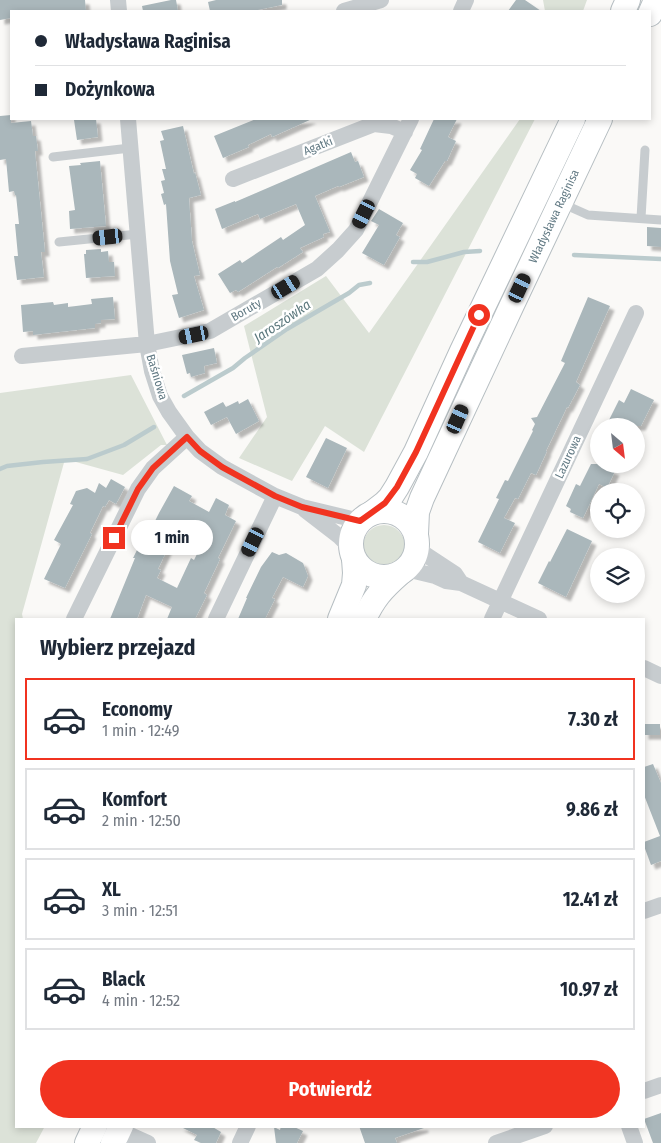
<!DOCTYPE html>
<html lang="pl">
<head>
<meta charset="utf-8">
<style>
  body { margin:0; font-family:"Fira Sans Condensed",sans-serif; background:#f2f2f3; color:#1f2937; height:100vh; display:flex; flex-direction:column; font-size:19px; white-space:nowrap }
  * { box-sizing:border-box; margin:0 }
  p { font-size:16px; color:#747a83 }
  .icon { flex:none; width:28px; height:28px; fill:none; stroke:currentColor; stroke-width:2; stroke-linecap:round; stroke-linejoin:round }
  .map { position:relative; flex:1; overflow:hidden }
  .sheet { position:absolute; left:15px; top:618px; width:630px; height:510px; display:flex; flex-direction:column; background:#fff; border-radius:0px; box-shadow:0 2px 8px #0003 }
  .sheet>* { flex:none }
  .top-card { position:absolute; left:10px; top:10px; width:641px; height:110px; border-radius:0px; box-shadow:0 2px 8px #0003; display:grid; align-content:center; height:110px; padding:0 25px; background:#fff }
  .needle { width:32px; rotate:152deg }
  .fabs { position:absolute; left:590px; top:418px; display:grid; gap:10px }
  .fabs a { display:grid; place-items:center; width:55px; height:55px; border-radius:50%; background:#fff; box-shadow:0 2px 8px #0003; font-size:25px }
  .end { position:absolute; width:22px; height:22px; margin:-11px; border:6px solid #f13320; background:#fff; box-shadow:0 0 0 2px #fff }
  .from { border-radius:50% }
  .bubble { position:absolute; height:35px; border-radius:18px; background:#fff; box-shadow:0 2px 8px #0003; font-size:16px; font-weight:700; line-height:35px; text-align:center }
  .car { position:absolute; width:15px; height:30px; margin:-15px -8px; border-radius:6px; box-shadow:0 0 4px 1px #0007; background:linear-gradient(#222 24%,#8ab4d8 0 40%,#222 0 76%,#8ab4d8 0 86%,#222 0) }
  .top-card b { display:flex; align-items:center; gap:18px; height:48px; font-size:19px }
  .top-card b+b { border-top:1px solid #e0e1e3 }
  .top-card i { width:12px; height:12px; background:#1f2937 }
  ul { padding:0; list-style:none }
  li { display:flex; align-items:center; gap:15px; height:82px; margin:0 10px 8px; padding:0 15px; border:2px solid #e0e1e3; border-radius:0px }
  li div { flex:1 }
  li b { display:block; font-size:19px }
  li em { font-style:normal; font-weight:700 }
  li.current { border-color:#f13320 }
  li>.icon { width:45px; height:45px; stroke-width:1.5 }
  h2 { padding:0 25px; font-size:22px; line-height:60px }
  .button { display:flex; gap:10px; margin-top:auto; padding:10px 25px }
  .button a { flex:1; height:58px; border-radius:30px; background:#f13320; color:#fff; font-size:20px; font-weight:700; line-height:58px; text-align:center }
  .map>svg:first-child { display:block }
  .green { fill:#dce2d8 }
  .lines { fill:none; stroke-linecap:round; stroke-linejoin:round }
  .stream { stroke:#bbcbcd; stroke-width:4.5 }
  .building { fill:#aab7bb; fill-rule:evenodd; filter:url(#shadow) }
  .secondary-casing { stroke:#b6bec2; stroke-width:26 }
  .service { stroke:#c7cccf; stroke-width:9 }
  .minor { stroke:#c7cccf; stroke-width:16 }
  .secondary { stroke:#fff; stroke-width:24 }
  .route { stroke:#f13320; stroke-width:6 }
  .labels { text-anchor:middle; stroke-width:5; stroke-linejoin:round; paint-order:stroke }
  .street-label { font-size:12px; fill:#627a84; stroke:#fff }
  .water-label { font-size:14px; font-style:italic; fill:#5d797e; stroke:#fff }
</style>
</head>
<body>
<div class="map">
<svg width="661" height="1143" viewBox="0 0 661 1143">
  <defs>
    <filter id="shadow"><feDropShadow dx="4.5" dy="4.5" stdDeviation="1" flood-color="#0004"/></filter>
  </defs>
  <rect width="100%" height="100%" fill="#faf9f7"/>
  <path class="green" d="M543,0H587L583,11H545Z
    M520,119H535L364,452L325,426L292,481L239,458L267,417L244,326L326,276L369,333Z
    M131,375L167,445H161L123,475L65,459L22,614L23,619H16V1126H45L36,1143H0V393Z
    M363 546a21 21 0 1 1 42 0a21 21 0 1 1-42 0Z"/>
  <g class="lines">
    <path class="stream" d="M574,255L661,259
      M413,262H427L464,252L480,251
      M184,396L233,368L245,358L287,329L349,293L359,285L370,283
      M0,469L7,466L43,462L87,459L124,445L154,427"/>
  </g>
  <path class="building" d="M0,0H85L86,11H11V18L0,20Z
    M171,0H176L178,11H143L142,6Z
    M216,0H282V5L253,11H210L208,2Z
    M516,0H525L541,11H508Z
    M11,115V123L31,121L33,136H36L38,151H35L45,252H41L44,277L17,280L14,256H18L15,224H19L16,195H15L14,191L9,192L6,159L0,160V116Z
    M84,119H96L98,137L77,140L74,120Z
    M256,119H312L272,137L271,134L248,145L249,147L223,158L214,136Z
    M434,119H457L448,137L456,141L447,161H445L429,186L415,178L417,174L410,170L422,150L420,149Z
    M183,126L194,174L195,172L201,195L189,198L192,241L200,275L194,276L204,310L179,318L172,295L178,294L170,261L166,204L164,205L161,194L164,193L161,181L165,180L162,169H166L160,141L164,140L161,131Z
    M351,152L355,162L358,161L364,177L339,187L338,186L315,196L330,232L323,234L324,237L300,248L303,252L278,268L277,267L238,292L236,290L230,293L218,274L240,260L242,263L281,237L283,240L305,225L296,204L260,219L258,214L222,229L215,209L235,201V202Z
    M100,161L106,226L70,229L69,211L75,210L69,166L81,165L80,163Z
    M379,209L403,223L396,235L400,237L384,265L362,253L379,225L371,221Z
    M647,227L661,228V247L647,246Z
    M101,249V252L108,251L109,262H114L115,276L86,278L84,254H86V250Z
    M113,297L115,319L101,320V323L95,324V328L33,335V331L23,332L21,305L53,302L54,305L68,303V307L92,304L91,299Z
    M588,297L610,306L576,382L580,385L568,408L567,407L546,451H547L536,475L531,473L518,499L515,498L504,518L515,523L500,553L478,542L499,499L496,498L505,480L508,481L533,431L532,430L535,424L531,418L537,417L565,363L561,361Z
    M214,348L217,363L204,366L205,373L191,377L190,373L187,374L182,355Z
    M631,389L654,400L641,426H606L619,400L624,403Z
    M248,399L259,421L236,434L227,417L211,425L204,412L223,402L226,407L238,401L239,404Z
    M326,438L347,448L328,488L306,477Z
    M591,464H609L607,468L615,471L607,488L599,484L583,518L570,512L571,509L566,506L576,484L580,486Z
    M111,479L125,487L116,504L109,500L105,507L103,506L90,533L92,534L65,588L44,579L61,544L54,540L73,505L70,504L76,491L87,488L95,493L99,483L106,488Z
    M174,486L192,496L189,501L209,512L216,498L229,505L225,515L236,521L218,558L220,559L204,593L207,595L195,619H167L172,607L146,595L137,619H110L135,558H133L138,548L141,549L159,513ZM181,520L207,534L194,560L191,558L177,588L157,578L161,570L158,569Z
    M567,529L592,541L566,597L538,583L549,561L550,562Z
    M272,552L279,555L286,553L303,563L308,576L303,587L283,577L272,598L275,599L265,619H238L247,598H246L261,567Z
    M644,724H660V735H644Z
    M653,764L661,783V861L651,865L644,846V842L660,836L644,795V767Z
    M661,1113V1143H653L644,1119Z
    M179,1126H211L221,1132L216,1143H201L194,1140L197,1135Z
    M281,1126H292L303,1131L297,1143H276L274,1127L280,1130Z
    M359,1126H424V1128L395,1138L397,1143H365Z"/>
  <g class="lines">
    <defs>
      <g id="secondary">
        <path d="M623,11L628,0"/>
        <path d="M650,14L656,0"/>
        <circle cx="384" cy="544" r="33"/>
        <path d="M372,513L385,503L390,498L397,487L416,452L462,351L573,119"/>
        <path id="s1" d="M416,534L417,512L422,498L512,305L600,119"/>
        <path d="M340,619L354,585L355,573L354,559"/>
        <path d="M364,619C374,598 382,589 399,574"/>
        <path d="M87,1143L95,1126"/>
        <path d="M113,1143L121,1126"/>
      </g>
    </defs>
    <use href="#secondary" class="secondary-casing"/>
    <path class="service" d="M53,157L130,148
      M561,203L588,215L661,220
      M641,218L645,150
      M59,242L138,234"/>
    <path class="minor" d="M118,0L119,11
      M344,11L381,0
      M461,11L466,0
      M128,119L147,344L152,371L160,396L169,412L187,437L200,451L222,467L275,496L302,507L360,521
      M233,179L374,124L391,126L405,132
      M22,356L147,344L210,331L317,269L338,250L356,230L411,119
      M305,510L340,537L350,547
      M417,549L455,574L461,583
      M406,569L435,576L446,581L461,583L539,619
      M74,619L138,489L153,468L187,437
      M216,619L275,496
      M492,619L636,313
      M644,668L661,676
      M644,911L661,905
      M644,1091L661,1085
      M629,1126L635,1143
      M119,1130L148,1143
      M240,1143L248,1126
      M496,1143L545,1126"/>
    <use href="#secondary" class="secondary"/>
  </g>
  <g class="lines">
    <path class="route" d="M114,538L138,489L153,468L187,437L200,451L222,467L275,496L302,507L360,521L385,503L397,487L416,452L479,315"/>
  </g>
  <g class="labels">
    <g class="street-label">
      <text transform="translate(318 146) rotate(-22)" y="4">Agatki</text>
      <text dy="4" stroke="none"><textPath href="#s1" startOffset="348">Władysława Raginisa</textPath></text>
      <text transform="translate(246 310) rotate(-30)" y="4">Boruty</text>
      <text transform="translate(157 377) rotate(73)" y="4">Baśniowa</text>
      <text transform="translate(568 457) rotate(-65)" y="4">Lazurowa</text>
    </g>
    <g class="water-label">
      <text transform="translate(282 321) rotate(-34)" y="5">Jaroszówka</text>
    </g>
  </g>
</svg>
<div class="fabs">
<a><svg class="needle" viewBox="-14 -14 28 28"><path d="M0-13l5 13h-10z" fill="#e53935"/><path d="M0 13l5-13h-10z" fill="#747a83"/></svg></a>
<a><svg class="icon" aria-label="locate" viewBox="0 0 24 24"><circle cx="12" cy="12" r="6"/><path d="M12 2v4M12 18v4M2 12h4M18 12h4"/></svg></a>
<a><svg class="icon" aria-label="layers" viewBox="0 0 24 24"><path d="M12 4l9 5-9 5-9-5zM3 14l9 5 9-5"/></svg></a>
</div>
<i class="end from" style="left:479px;top:315px"></i>
<i class="end" style="left:114px;top:538px"></i>
<div class="bubble" style="left:131px;top:520px;width:82px">1 min</div>
<i class="car" style="left:364px;top:214px;rotate:207deg"></i>
<i class="car" style="left:108px;top:237px;rotate:264deg"></i>
<i class="car" style="left:286px;top:287px;rotate:59deg"></i>
<i class="car" style="left:520px;top:288px;rotate:25deg"></i>
<i class="car" style="left:194px;top:335px;rotate:258deg"></i>
<i class="car" style="left:458px;top:419px;rotate:24deg"></i>
<i class="car" style="left:253px;top:542px;rotate:206deg"></i>
<div class="top-card">
<b><i class="from"></i>Władysława Raginisa</b>
<b><i></i>Dożynkowa</b>
</div>
<section class="sheet">
<h2>Wybierz przejazd</h2>
<ul>
<li class="current"><svg class="icon" aria-label="car" viewBox="0 0 24 24"><path d="M5 17H2v-5l4-1 3-4h7l3 4 3 1v5h-3M9 17h6M6 11h13"/><circle cx="7" cy="17" r="2"/><circle cx="17" cy="17" r="2"/></svg><div><b>Economy</b><p>1 min · 12:49</p></div><em>7.30 zł</em></li>
<li><svg class="icon" aria-label="car" viewBox="0 0 24 24"><path d="M5 17H2v-5l4-1 3-4h7l3 4 3 1v5h-3M9 17h6M6 11h13"/><circle cx="7" cy="17" r="2"/><circle cx="17" cy="17" r="2"/></svg><div><b>Komfort</b><p>2 min · 12:50</p></div><em>9.86 zł</em></li>
<li><svg class="icon" aria-label="car" viewBox="0 0 24 24"><path d="M5 17H2v-5l4-1 3-4h7l3 4 3 1v5h-3M9 17h6M6 11h13"/><circle cx="7" cy="17" r="2"/><circle cx="17" cy="17" r="2"/></svg><div><b>XL</b><p>3 min · 12:51</p></div><em>12.41 zł</em></li>
<li><svg class="icon" aria-label="car" viewBox="0 0 24 24"><path d="M5 17H2v-5l4-1 3-4h7l3 4 3 1v5h-3M9 17h6M6 11h13"/><circle cx="7" cy="17" r="2"/><circle cx="17" cy="17" r="2"/></svg><div><b>Black</b><p>4 min · 12:52</p></div><em>10.97 zł</em></li>
</ul>
<div class="button"><a>Potwierdź</a></div>
</section>
</div>
</body>
</html>
